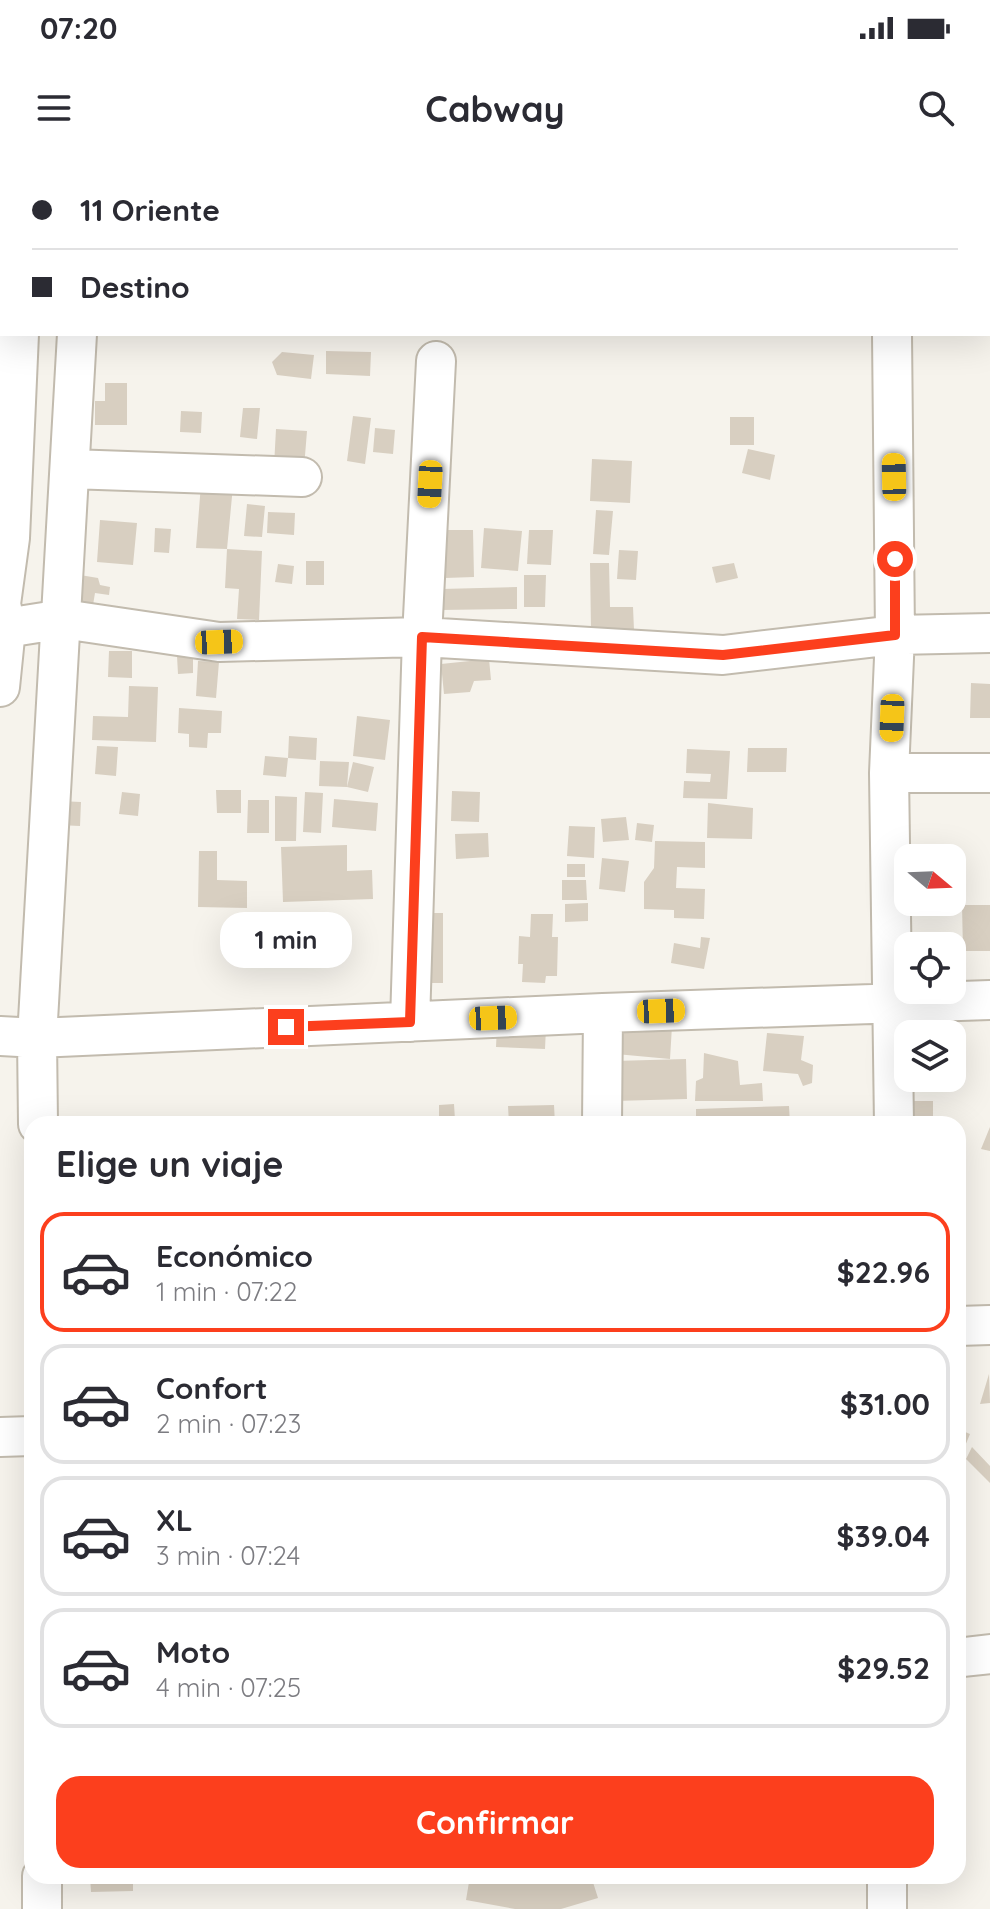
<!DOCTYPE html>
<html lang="es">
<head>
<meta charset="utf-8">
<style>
  body { margin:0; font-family:Quicksand,sans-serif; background:#f2f2f3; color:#2b2b33; height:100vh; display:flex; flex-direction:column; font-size:30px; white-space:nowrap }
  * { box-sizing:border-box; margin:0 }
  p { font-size:26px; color:#7c7c81 }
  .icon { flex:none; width:44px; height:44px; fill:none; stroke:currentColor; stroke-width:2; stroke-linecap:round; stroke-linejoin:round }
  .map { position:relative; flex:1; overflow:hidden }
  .panel { position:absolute; left:24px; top:956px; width:942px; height:768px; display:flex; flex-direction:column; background:#fff; border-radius:24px; box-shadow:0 8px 32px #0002 }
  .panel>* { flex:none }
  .top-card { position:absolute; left:0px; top:0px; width:990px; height:176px; box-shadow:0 8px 32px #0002; display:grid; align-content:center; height:176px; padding:0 32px; background:#fff }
  .needle { width:52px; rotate:109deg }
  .controls { position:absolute; left:894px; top:684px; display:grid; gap:16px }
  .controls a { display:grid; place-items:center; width:72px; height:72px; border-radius:16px; background:#fff; box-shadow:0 8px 32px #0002; font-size:40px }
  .end { position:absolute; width:36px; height:36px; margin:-18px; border:10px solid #fc3f1d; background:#fff; box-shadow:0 0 0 4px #fff }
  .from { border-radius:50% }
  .bubble { position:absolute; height:56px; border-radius:24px; background:#fff; box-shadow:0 8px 32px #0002; font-size:26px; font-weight:700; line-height:56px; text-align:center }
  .car { position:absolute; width:24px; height:48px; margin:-24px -12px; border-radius:10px; box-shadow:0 0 6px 2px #0007; background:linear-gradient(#f5c518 24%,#345 0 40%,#f5c518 0 76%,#345 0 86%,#f5c518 0) }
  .top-card b { display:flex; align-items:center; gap:28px; height:76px; font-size:30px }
  .top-card b+b { border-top:2px solid #e1e1e2 }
  .top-card i { width:20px; height:20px; background:#2b2b33 }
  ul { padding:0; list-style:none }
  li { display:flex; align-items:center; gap:24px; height:120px; margin:0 16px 12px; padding:0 16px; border:4px solid #e1e1e2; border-radius:24px }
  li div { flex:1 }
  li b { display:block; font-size:30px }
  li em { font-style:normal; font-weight:700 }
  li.on { border-color:#fc3f1d }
  li>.icon { width:72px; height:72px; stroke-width:1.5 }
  h2 { padding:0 32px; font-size:36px; line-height:96px }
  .action { display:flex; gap:16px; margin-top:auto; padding:16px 32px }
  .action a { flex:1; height:92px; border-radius:24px; background:#fc3f1d; color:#fff; font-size:32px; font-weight:700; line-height:92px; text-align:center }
  .status { display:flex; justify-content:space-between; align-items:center; height:56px; padding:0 40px; background:#fff; direction:ltr }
  .status svg { height:22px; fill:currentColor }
  header { display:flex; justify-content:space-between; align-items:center; height:104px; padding:0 32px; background:#fff; font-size:36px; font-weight:700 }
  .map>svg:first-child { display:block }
  .building { fill:#d8cfc1 }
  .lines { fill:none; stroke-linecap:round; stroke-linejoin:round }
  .minor-casing { stroke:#c2bbae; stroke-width:42 }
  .minor { stroke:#fff; stroke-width:38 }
  .route { stroke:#fc3f1d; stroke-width:10 }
</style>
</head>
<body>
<div class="status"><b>07:20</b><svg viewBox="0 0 49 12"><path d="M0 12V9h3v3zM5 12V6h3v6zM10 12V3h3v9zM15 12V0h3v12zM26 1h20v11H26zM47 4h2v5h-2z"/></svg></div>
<header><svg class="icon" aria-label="menu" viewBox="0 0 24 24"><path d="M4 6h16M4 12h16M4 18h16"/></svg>Cabway<svg class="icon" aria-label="search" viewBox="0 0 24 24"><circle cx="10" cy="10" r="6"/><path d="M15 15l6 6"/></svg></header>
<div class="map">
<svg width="990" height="1749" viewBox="0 0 990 1749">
  <rect width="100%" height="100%" fill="#f6f3ec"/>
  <path class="building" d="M326,191L371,192L370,216L326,214Z
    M282,192L314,195L311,219L277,215L272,202Z
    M105,223H127V265H95V241H105Z
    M243,248H260L257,279L240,277Z
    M181,251L202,252L201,273L180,272Z
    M353,256L371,258L365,304L347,301Z
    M730,257H754V285H730Z
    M375,268L395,270L393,294L373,292Z
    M276,269L307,271L304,308L274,306Z
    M748,289L775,295L770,320L742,313Z
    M592,299L632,301L630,343L590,341Z
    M201,324L233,326L227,389L196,388Z
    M247,344L265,346L262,377L244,376Z
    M596,350L613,351L609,395L593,394Z
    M268,352L295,353L294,375L267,373Z
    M100,360L137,363L133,405L97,402Z
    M155,368L171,369L169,393L154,392Z
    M484,368L522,371L518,411L481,408Z
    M444,370H473L474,417L445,418Z
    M529,370H553L551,405L527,404Z
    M227,389L262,391L259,460L237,459L239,429L225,428Z
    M619,390L638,391L636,420L617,419Z
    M306,401H324V425H306Z
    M590,403H609L610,447H633L634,470H591Z
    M734,403L738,418L716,423L712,407Z
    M278,404L294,406L292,424L275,422Z
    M74,414L98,418L100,425L110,427L109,435L95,433L93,445L69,441Z
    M524,415H546L545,447H524Z
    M517,427V449L441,450V429Z
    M109,491H132V518L108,517Z
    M193,495V513L178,514L177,496Z
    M489,499L491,520L474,521L470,532L444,534L441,504Z
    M198,501L219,502L216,538L196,536Z
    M971,523L990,524V558H970Z
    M129,526L158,527L156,582L92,580L93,556L128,557Z
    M179,548L222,551L221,573H208L207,588L189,587V574L178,573Z
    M357,556L390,560L385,600L353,596Z
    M289,576L317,578L316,600L288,598Z
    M97,586L118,587L116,616L95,614Z
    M748,588H787L786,612H747Z
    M687,589L730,591L727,639L683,638L684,621L710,622L711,614L686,613Z
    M265,596L288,598L286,617L263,615Z
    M320,601L349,602L347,627L319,626Z
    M353,602L374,607L368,632L347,627Z
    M216,630H241V653H217Z
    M452,631L480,632L479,662L451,661Z
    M122,632L140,634L138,656L119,654Z
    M305,632L323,633L321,673L303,672Z
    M275,636L297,637L296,681H275Z
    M334,639L378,643L376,671L332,667Z
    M248,640H269V673H247Z
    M59,641L81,642L80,666L58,665Z
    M708,643L753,648L752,679L707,678Z
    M626,657L629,680L603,682L601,659Z
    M637,663L654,665L652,682L635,680Z
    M569,666L595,667L594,698L567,696Z
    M488,673L489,697L456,699L455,674Z
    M655,681L705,682V708L677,707L676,728L705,729L704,759L674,758V750L644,749V722L654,708Z
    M347,685V711L372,710L373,739L283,742L281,687Z
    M199,691H217V720L247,721V748L198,747Z
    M602,698L629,701L625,732L599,729Z
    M567,704H585V717H567Z
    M562,720H586L587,740H562Z
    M588,743V761L565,762V744Z
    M962,745H990V791H963Z
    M421,753H443V823H420Z
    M531,754H553L552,777H558L557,816H546L545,823L522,822L523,804H518L519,776L530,777Z
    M701,777L710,778L704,809L671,803L674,783L700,788Z
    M619,862L672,866L670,899L616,894Z
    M497,866L546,868L545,889L496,887Z
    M767,873L804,876L801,900L813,905L812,923L803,926L798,914L763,911Z
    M704,893L738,901L740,925L762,923L763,941H695L696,921L703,918Z
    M686,899L687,939L614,941V901Z
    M902,941H933V964H901Z
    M454,944L455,960L439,961V945Z
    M554,945L555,964H509L508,946Z
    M789,946L790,964H696V949Z
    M990,967V991L981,989Z
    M989,1214L990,1243L980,1244Z
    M958,1269L970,1274L958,1303Z
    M972,1287L990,1306V1323L966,1299Z
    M90,1716H133V1731L91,1732Z
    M264,1716H312V1723L263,1719Z
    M470,1716H504L537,1722L556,1716H591L598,1738L561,1749H515L466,1740Z"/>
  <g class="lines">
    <defs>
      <path id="minor" d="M889,0V2
        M27,2V0
        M81,2V0
        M892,174L895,475L889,613L894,964
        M70,309L302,317
        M6,468L63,459L219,482L422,477L723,495L895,475L990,473
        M0,527L6,468L1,444L10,378L19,174
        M889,613H990
        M410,862L422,477L436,201
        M0,876L37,878L603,853L990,840
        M38,964L37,878L77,174
        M602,964L603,853
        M958,1166L990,1165
        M0,1277L32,1276
        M964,1497L990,1494
        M42,1716V1749
        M887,1749V1716"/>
    </defs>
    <use href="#minor" class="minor-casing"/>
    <use href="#minor" class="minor"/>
  </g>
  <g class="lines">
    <path class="route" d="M286,867L410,862L422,477L723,495L895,475V399"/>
  </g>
</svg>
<div class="controls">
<a><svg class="needle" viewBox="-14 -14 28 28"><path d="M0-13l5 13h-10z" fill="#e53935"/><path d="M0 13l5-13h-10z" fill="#7c7c81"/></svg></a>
<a><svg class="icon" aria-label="locate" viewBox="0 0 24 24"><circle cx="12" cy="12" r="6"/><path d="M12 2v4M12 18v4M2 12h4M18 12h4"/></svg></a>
<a><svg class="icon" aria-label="layers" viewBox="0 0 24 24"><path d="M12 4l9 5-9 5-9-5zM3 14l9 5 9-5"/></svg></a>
</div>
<i class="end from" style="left:895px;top:399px"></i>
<i class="end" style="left:286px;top:867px"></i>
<div class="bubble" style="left:220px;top:752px;width:132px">1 min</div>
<i class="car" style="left:894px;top:317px;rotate:359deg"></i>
<i class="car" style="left:430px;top:324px;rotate:183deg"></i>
<i class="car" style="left:219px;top:482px;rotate:88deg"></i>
<i class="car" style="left:892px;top:558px;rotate:182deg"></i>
<i class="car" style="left:661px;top:851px;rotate:88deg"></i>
<i class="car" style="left:493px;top:858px;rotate:88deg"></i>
<div class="top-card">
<b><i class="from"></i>11 Oriente</b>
<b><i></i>Destino</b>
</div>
<section class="panel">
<h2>Elige un viaje</h2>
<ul>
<li class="on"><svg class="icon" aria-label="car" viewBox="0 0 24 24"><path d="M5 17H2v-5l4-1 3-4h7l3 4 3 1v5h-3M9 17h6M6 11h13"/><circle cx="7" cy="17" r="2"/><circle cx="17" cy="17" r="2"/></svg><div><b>Económico</b><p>1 min · 07:22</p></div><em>$22.96</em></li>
<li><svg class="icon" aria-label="car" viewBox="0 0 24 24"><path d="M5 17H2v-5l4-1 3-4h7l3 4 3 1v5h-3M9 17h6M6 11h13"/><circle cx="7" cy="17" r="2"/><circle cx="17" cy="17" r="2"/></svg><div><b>Confort</b><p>2 min · 07:23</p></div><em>$31.00</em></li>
<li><svg class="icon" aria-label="car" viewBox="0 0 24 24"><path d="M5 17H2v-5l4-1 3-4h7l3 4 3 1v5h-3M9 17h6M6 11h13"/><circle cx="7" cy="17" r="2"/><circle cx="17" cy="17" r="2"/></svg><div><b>XL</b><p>3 min · 07:24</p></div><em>$39.04</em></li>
<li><svg class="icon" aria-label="car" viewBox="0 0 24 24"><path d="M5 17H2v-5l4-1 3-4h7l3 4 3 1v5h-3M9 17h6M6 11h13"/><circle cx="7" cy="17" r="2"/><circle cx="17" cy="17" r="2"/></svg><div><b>Moto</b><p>4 min · 07:25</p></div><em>$29.52</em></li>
</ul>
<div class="action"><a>Confirmar</a></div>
</section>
</div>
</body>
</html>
